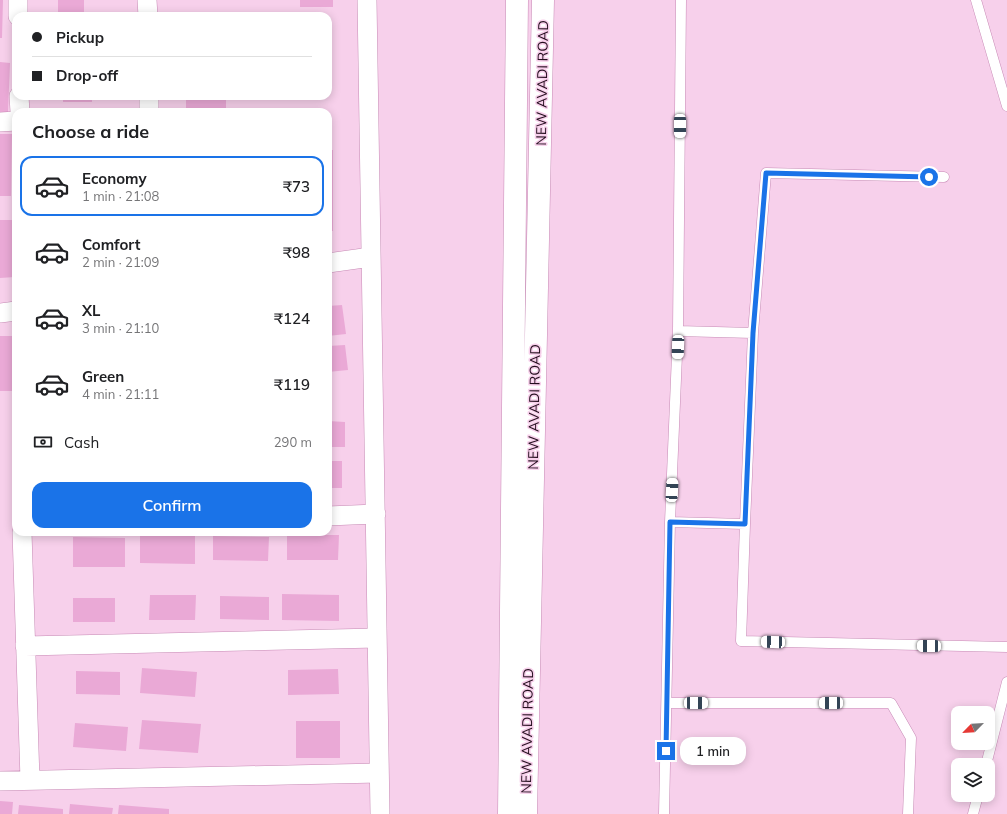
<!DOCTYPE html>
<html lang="en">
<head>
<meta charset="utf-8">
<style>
  body { margin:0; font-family:Mulish,sans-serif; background:#f6f6f6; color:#202124; height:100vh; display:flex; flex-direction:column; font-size:15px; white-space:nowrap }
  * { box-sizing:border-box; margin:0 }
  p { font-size:13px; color:#757577 }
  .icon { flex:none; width:22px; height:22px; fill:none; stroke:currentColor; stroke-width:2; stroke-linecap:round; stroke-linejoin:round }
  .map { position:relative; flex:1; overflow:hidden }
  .details { position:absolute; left:12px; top:108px; width:320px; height:428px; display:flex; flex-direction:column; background:#fff; border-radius:12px; box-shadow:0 2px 10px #0003 }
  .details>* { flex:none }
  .guide { position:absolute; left:12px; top:12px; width:320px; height:88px; border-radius:12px; box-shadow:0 2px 10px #0003; display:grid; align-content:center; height:88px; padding:0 20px; background:#fff }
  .needle { width:26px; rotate:246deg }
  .tools { position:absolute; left:951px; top:706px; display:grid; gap:8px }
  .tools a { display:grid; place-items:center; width:44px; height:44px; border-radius:8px; background:#fff; box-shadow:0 2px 10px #0003; font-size:20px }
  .end { position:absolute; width:18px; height:18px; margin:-9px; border:5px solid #1a73e8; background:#fff; box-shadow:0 0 0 2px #fff }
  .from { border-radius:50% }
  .bubble { position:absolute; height:28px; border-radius:12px; background:#fff; box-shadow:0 2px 10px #0003; font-size:13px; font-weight:600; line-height:28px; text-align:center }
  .car { position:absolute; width:12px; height:24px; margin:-12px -6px; border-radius:5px; box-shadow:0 0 3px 1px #0007; background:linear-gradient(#fff 24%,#345 0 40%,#fff 0 76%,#345 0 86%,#fff 0) }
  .guide b { display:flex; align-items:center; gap:14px; height:38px; font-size:15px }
  .guide b+b { border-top:1px solid #e0e0e0 }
  .guide i { width:10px; height:10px; background:#202124 }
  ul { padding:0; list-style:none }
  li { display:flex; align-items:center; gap:12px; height:60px; margin:0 8px 6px; padding:0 12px; border:2px solid transparent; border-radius:12px }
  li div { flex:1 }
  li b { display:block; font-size:15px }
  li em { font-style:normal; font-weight:600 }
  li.active { border-color:#1a73e8 }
  li>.icon { width:36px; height:36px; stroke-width:1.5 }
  h2 { padding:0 20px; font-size:18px; line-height:48px }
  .pay { display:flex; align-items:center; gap:10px; height:44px; padding:0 20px; font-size:15px }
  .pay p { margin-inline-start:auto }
  .button { display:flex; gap:8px; margin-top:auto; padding:8px 20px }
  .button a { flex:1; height:46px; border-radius:12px; background:#1a73e8; color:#fff; font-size:16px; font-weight:600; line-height:46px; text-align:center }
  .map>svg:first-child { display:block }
  .building { fill:#eaa9d6 }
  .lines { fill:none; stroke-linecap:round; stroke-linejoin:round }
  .service-casing { stroke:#c78ab5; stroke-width:11 }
  .minor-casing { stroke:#c78ab5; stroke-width:20 }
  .primary-casing { stroke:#c78ab5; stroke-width:23 }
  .service { stroke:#fff; stroke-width:10 }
  .minor { stroke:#fff; stroke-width:19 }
  .primary { stroke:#fff; stroke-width:22 }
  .route { stroke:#1a73e8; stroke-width:5 }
  .labels { text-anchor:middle; stroke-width:3; stroke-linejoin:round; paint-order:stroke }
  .street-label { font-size:14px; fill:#250f1f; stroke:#f7d0eb }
</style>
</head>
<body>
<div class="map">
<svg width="1007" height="814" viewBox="0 0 1007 814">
  <rect width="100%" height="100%" fill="#f7d0eb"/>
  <path class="building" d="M0,0H3L2,38H0Z
    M58,0H84V16H58Z
    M300,0H333V7H300Z
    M0,62L10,63L8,113H0Z
    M63,96H92V102H63Z
    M186,96H226V112H186Z
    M0,134H12L11,196H0Z
    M328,150H333V231H328Z
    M0,220H14L15,277L0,278Z
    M342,305L346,334L328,336V306Z
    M0,336H13L15,391H0Z
    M345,345L348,370L328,372V346Z
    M328,421L345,422V447H328Z
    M328,461H342V488H328Z
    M140,535L195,536V564L140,563Z
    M287,535H339L338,560H287Z
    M213,536L269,537L268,561L213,560Z
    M73,537L125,538V567H73Z
    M282,594L339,595V621L282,620Z
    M150,595H196L195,620H149Z
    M220,596L269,597V620L220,619Z
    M73,598H115V622H73Z
    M142,668L197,672L195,697L140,693Z
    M338,669L339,694L288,695V670Z
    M76,671L120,672V695L76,694Z
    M142,720L201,724L198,753L139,749Z
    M296,721H340V758H296Z
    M75,723L128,727L126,751L73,747Z
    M0,801L13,802L12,814H0Z
    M70,804L113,808L112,814H69Z
    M19,805L63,809V814H18Z
    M119,805L169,809V814H118Z"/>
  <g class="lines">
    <defs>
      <path id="service" d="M976,0L1007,106
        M678,331L753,333
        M670,522L745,524L753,333L766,173L944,177
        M745,524L741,641L1007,647
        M667,703H891L911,738L908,814
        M986,765L1007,682
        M664,814L670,522L678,331L681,0
        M973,814L978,795"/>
      <path id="minor" d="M18,0V16
        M147,0L148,16
        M367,0L380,814
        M19,96L20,112
        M149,96V112
        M0,122L16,121
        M328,263L371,257
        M0,313L16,311
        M328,516L376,514
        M22,532L30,780
        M25,646L377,638
        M0,781L379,773"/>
      <path id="primary" d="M509,814L517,0
        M526,814L543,0"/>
    </defs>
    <use href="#service" class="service-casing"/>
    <use href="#minor" class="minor-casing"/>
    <use href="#primary" class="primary-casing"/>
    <use href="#service" class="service"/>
    <use href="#minor" class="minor"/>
    <use href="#primary" class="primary"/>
  </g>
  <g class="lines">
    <path class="route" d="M666,751L670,522L745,524L753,333L766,173L929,177"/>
  </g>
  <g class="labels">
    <g class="street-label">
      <text transform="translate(542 83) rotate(-89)" y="5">NEW AVADI ROAD</text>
      <text transform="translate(534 407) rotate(-89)" y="5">NEW AVADI ROAD</text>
      <text transform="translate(527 731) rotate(-89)" y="5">NEW AVADI ROAD</text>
    </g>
  </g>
</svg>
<div class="tools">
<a><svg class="needle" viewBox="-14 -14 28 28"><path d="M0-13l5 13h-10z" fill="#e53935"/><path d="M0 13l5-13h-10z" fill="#757577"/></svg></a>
<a><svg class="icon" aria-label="layers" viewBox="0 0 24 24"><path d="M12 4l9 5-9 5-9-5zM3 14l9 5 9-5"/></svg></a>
</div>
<i class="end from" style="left:929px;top:177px"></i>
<i class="end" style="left:666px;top:751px"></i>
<div class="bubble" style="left:680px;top:737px;width:66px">1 min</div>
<i class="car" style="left:680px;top:126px;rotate:180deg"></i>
<i class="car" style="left:678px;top:347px;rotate:182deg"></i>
<i class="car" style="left:672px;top:490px;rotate:3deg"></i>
<i class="car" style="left:773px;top:642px;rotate:272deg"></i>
<i class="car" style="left:929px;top:646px;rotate:271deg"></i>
<i class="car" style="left:696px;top:703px;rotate:90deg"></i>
<i class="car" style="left:831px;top:703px;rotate:270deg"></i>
<div class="guide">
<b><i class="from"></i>Pickup</b>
<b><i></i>Drop-off</b>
</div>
<section class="details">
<h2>Choose a ride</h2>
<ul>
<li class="active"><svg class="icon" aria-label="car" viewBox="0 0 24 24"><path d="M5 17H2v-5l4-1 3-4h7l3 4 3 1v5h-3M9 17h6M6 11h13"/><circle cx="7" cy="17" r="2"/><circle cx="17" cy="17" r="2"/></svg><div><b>Economy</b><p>1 min · 21:08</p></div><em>₹73</em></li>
<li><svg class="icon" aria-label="car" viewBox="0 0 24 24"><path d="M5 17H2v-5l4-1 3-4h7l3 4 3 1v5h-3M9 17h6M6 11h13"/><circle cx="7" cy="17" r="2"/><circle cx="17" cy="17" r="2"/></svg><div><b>Comfort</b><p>2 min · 21:09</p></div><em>₹98</em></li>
<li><svg class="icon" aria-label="car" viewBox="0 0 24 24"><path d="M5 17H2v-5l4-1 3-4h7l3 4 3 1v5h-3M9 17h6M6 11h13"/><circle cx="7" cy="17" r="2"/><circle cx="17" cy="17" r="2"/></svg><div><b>XL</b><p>3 min · 21:10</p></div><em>₹124</em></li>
<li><svg class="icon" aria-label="car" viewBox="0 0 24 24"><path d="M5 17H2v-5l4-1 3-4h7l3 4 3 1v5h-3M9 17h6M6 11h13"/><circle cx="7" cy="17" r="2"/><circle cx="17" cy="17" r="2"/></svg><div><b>Green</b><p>4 min · 21:11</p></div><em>₹119</em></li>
</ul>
<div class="pay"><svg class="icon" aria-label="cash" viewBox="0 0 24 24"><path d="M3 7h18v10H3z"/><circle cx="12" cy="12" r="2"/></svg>Cash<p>290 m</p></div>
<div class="button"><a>Confirm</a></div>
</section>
</div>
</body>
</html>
